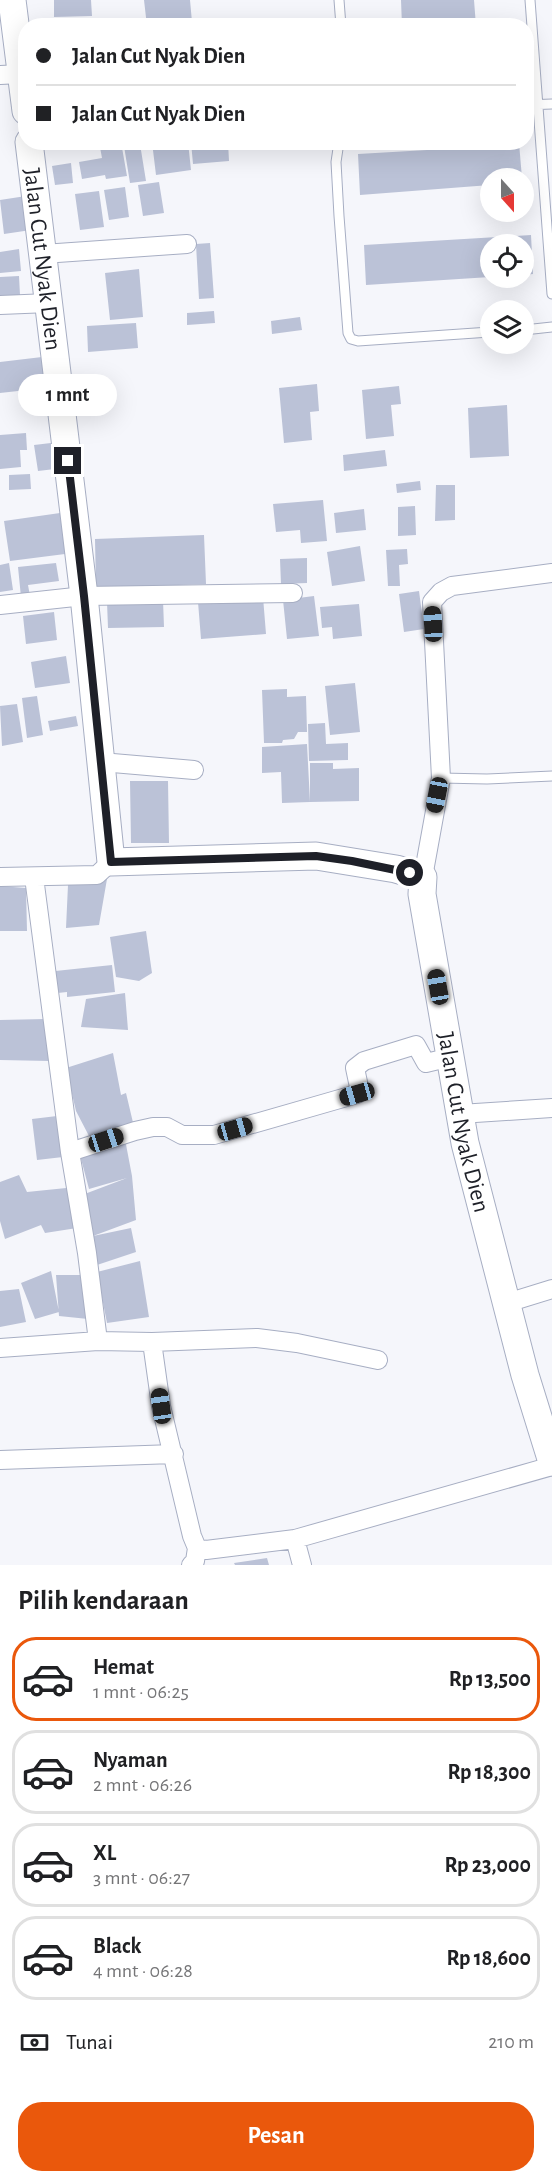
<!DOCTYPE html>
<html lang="id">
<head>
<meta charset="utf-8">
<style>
  body { margin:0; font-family:"Alegreya Sans",sans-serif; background:#f6f6f6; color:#202124; height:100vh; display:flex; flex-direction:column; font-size:22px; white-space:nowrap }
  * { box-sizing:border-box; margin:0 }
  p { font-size:20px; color:#757577 }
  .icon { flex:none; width:33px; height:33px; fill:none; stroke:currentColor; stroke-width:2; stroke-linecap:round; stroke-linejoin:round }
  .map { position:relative; height:1565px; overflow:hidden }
  .panel { display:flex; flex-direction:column; background:#fff; flex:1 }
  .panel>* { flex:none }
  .banner { position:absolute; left:18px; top:18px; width:516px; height:132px; border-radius:24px; box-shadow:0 6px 24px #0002; display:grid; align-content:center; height:132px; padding:0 18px; background:#fff }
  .needle { width:39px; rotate:159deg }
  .tools { position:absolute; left:480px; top:168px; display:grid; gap:12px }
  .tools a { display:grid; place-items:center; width:54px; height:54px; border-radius:50%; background:#fff; box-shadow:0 6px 24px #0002; font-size:30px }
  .end { position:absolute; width:27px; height:27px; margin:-14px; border:8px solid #1e2028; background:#fff; box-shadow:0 0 0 3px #fff }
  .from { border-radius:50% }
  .bubble { position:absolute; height:42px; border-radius:21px; background:#fff; box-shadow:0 6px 24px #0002; font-size:20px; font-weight:600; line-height:42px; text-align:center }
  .car { position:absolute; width:18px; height:36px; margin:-18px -9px; border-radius:8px; box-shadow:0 0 4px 2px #0007; background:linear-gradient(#222 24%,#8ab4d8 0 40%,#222 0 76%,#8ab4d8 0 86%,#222 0) }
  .banner b { display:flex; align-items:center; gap:21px; height:57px; font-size:22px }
  .banner b+b { border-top:2px solid #e0e0e0 }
  .banner i { width:15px; height:15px; background:#202124 }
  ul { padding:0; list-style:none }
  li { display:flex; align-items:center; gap:18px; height:84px; margin:0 12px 9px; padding:0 6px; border:3px solid #e0e0e0; border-radius:24px }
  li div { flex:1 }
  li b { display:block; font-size:22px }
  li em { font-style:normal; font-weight:600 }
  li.current { border-color:#ea580c }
  li>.icon { width:54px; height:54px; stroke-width:1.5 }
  h2 { padding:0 18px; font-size:27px; line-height:72px }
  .pay { display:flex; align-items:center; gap:15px; height:66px; padding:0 18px; font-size:22px }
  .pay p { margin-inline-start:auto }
  .primary-button { display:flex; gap:12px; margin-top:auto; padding:12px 18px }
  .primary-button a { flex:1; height:69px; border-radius:24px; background:#ea580c; color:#fff; font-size:24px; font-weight:600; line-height:69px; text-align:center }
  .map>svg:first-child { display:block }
  .building { fill:#bbc2d7 }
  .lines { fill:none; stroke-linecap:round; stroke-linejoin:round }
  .lane-casing { stroke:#a7aec3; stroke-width:11 }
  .street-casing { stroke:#a7aec3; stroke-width:20 }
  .secondary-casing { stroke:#a7aec3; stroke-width:29 }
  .lane { stroke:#fff; stroke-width:9 }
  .street { stroke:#fff; stroke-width:18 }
  .secondary { stroke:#fff; stroke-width:27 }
  .route { stroke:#1e2028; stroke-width:8 }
  .labels { text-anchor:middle; stroke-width:4.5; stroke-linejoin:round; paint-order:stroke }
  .street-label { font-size:24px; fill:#1e2028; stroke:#fff }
</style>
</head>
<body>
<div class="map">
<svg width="552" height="1565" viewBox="0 0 552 1565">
  <rect width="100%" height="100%" fill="#f5f6fb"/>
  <path class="building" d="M54,0H91L92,16L54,17Z
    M144,0H190L192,22L147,26Z
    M401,0H474L476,26H402Z
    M99,142H121L127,176L106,179L105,175L82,179L79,162L102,158Z
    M152,142H188L191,170L156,175Z
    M191,142H228L229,161L193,164Z
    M426,142H462V147L519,143L522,178H490V185L360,195L358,154L427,150Z
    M140,144L146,181L130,183L124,146Z
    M71,163L73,183L55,185L52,166Z
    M159,182L164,213L143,216L138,185Z
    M125,187L129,217L109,220L104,190Z
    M99,191L104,227L80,230L75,194Z
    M26,196L31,230L4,234L0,200Z
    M531,235L533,274L524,275V244H490V277L366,285L364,245Z
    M210,243L214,298L199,299L196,244Z
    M19,249L21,271L0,273V252Z
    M139,269L143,317L110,320L105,273Z
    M19,276L20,295L3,296L4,301H0V277Z
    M214,311L215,323L187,325V313Z
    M300,317L302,330L272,334L271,321Z
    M136,323L138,348L88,352L87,326Z
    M42,357L45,388L0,393V362Z
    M317,384L319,411L310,412L312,440L284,443L279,388Z
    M399,386L401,404L391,405L394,436L366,439L362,390Z
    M507,405L509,456L470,458L468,408Z
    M26,433L27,450H20L21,467L0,469V435Z
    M51,443L55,469L38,471L34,445Z
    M385,450L387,466L344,471L343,455Z
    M30,474L31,489L9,490V475Z
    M420,481L421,490L397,493L396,484Z
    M436,485H455V520L435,521Z
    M323,500L327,541L301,543L300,530L276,532L273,504Z
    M415,506L416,535L398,536V507Z
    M364,509L366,530L336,533L334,513Z
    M60,513L65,554L10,561L4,521Z
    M204,535L206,584L96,588L95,539Z
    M360,546L365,581L332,586L327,552Z
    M407,549L408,564L399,565L400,586H388L386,550Z
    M307,558V583L281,584L280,559Z
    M9,563L13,590L0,592V565Z
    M56,563L59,581L28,585L30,596L21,597L18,567Z
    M419,591L424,629L404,632L399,594Z
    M314,596L319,636L287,639L283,600Z
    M263,597L266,634L201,639L198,602Z
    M163,600L164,627L108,628L107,602Z
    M359,604L362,636L333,639L332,627L322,628L320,607Z
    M54,612L57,640L26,644L23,616Z
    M66,656L70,683L35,688L31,662Z
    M355,683L360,732L330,735L325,686Z
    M287,689V697L306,696L307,732H298L294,739L283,740L282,743H264L262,690Z
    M37,696L43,735L27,738L22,698Z
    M17,704L23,742L2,746L0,706Z
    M76,716L78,726L50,731L48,721Z
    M325,723L326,744L348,743V760L309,761L308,724Z
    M307,744L310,802L282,803L281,772L262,773V747Z
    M310,763H333V769L359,768V801L310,802Z
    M130,781H168L169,843H131Z
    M107,879L99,925L66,928L68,885Z
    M0,886L26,888L27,931H0Z
    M146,931L152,973L139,981L116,977L110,937Z
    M112,965L115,992L67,997V992L48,994L46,972Z
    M125,993L128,1030L81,1027L86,999Z
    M45,1019L50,1061L0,1060V1020Z
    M113,1053L121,1095L126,1093L135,1131L89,1136L76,1111L66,1068Z
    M57,1116L63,1157L37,1160L32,1119Z
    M124,1134L132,1176L136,1220L93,1236L131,1228L136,1252L97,1265L93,1236L82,1195L127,1178L89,1189L80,1155Z
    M19,1175L27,1192L76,1187L77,1228L45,1233L41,1225L5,1239L0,1221V1182Z
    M140,1261L149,1317L107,1323L97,1272Z
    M51,1271L59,1312L35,1319L21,1283Z
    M56,1275H82L88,1319L59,1316Z
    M19,1289L26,1322L0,1327V1291Z
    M267,1558L269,1565H235L234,1563Z"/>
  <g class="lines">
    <defs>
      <path id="lane" d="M339,0L341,26
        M530,0L552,294
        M526,105L552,104
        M339,142L336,162L339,216L348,333L351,339L358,341L490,332
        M524,330L552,327
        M441,778L487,779L552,776"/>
      <path id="street" d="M0,75L21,74
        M43,254L187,244
        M0,305L49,303
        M0,605L84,596L293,593
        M101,762L194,770
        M0,877L97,875L111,862
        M34,877L70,1152L87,1253L98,1341
        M423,877L441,778L432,602L441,592L452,586L552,573
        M460,1114L552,1108
        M70,1152L135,1131L153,1127H167L182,1135H214L357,1094L359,1087L355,1068L364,1061L416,1045L426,1063L451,1057
        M507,1303L552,1289
        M152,1342L257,1338L297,1343L378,1360
        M0,1348L98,1341L152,1342L161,1406L192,1536L197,1548L206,1550L295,1539L302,1565
        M0,1460L174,1454
        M295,1539L552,1466
        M191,1565L195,1561L197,1548"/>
      <g id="secondary">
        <path d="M12,0L26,111"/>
        <path id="s1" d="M29,142L84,596L111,862L316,856L396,869L423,877L422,894L465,1143L525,1375L552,1462"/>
      </g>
    </defs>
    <use href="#lane" class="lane-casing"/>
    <use href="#street" class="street-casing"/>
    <use href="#secondary" class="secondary-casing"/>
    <use href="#lane" class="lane"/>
    <use href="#street" class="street"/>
    <use href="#secondary" class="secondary"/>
  </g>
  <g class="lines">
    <path class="route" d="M68,461L84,596L111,862L316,856L352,861L410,873"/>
  </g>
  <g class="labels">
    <g class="street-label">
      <text dy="8" stroke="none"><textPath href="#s1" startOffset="118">Jalan Cut Nyak Dien</textPath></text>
      <text dy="8" stroke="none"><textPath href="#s1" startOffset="1288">Jalan Cut Nyak Dien</textPath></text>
    </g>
  </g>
</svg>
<div class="tools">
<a><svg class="needle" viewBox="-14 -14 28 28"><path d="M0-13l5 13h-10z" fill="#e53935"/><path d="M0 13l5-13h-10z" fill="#757577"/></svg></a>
<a><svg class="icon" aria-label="locate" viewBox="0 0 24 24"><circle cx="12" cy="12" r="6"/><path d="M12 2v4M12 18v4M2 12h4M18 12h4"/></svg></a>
<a><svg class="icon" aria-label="layers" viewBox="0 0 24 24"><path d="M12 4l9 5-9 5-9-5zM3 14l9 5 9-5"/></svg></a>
</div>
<i class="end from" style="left:410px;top:873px"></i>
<i class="end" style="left:68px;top:461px"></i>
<div class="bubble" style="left:18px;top:374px;width:99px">1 mnt</div>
<i class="car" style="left:433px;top:624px;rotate:357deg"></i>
<i class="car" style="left:437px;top:795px;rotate:191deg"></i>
<i class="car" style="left:438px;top:987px;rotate:350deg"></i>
<i class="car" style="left:357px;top:1094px;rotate:254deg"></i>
<i class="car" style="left:235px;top:1129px;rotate:74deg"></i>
<i class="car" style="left:106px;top:1140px;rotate:72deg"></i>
<i class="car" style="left:161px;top:1406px;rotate:352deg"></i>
<div class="banner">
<b><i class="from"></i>Jalan Cut Nyak Dien</b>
<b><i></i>Jalan Cut Nyak Dien</b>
</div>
</div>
<section class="panel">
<h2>Pilih kendaraan</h2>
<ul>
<li class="current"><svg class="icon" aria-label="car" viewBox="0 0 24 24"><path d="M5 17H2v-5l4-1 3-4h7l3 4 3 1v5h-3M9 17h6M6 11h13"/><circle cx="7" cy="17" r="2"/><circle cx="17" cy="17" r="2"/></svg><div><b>Hemat</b><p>1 mnt · 06:25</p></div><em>Rp 13,500</em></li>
<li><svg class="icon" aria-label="car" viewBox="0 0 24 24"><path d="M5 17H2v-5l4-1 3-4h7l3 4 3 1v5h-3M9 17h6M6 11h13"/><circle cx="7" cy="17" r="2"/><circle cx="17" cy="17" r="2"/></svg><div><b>Nyaman</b><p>2 mnt · 06:26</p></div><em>Rp 18,300</em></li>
<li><svg class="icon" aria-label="car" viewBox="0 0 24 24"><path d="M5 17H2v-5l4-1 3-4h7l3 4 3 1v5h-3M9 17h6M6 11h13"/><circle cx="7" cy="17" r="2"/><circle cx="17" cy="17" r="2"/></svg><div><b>XL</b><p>3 mnt · 06:27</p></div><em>Rp 23,000</em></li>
<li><svg class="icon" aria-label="car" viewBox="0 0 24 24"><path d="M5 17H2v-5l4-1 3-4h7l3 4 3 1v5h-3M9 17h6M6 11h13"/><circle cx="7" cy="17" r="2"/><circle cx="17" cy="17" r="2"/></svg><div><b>Black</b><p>4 mnt · 06:28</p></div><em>Rp 18,600</em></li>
</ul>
<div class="pay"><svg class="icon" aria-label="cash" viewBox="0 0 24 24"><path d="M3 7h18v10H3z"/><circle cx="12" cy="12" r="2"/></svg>Tunai<p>210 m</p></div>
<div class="primary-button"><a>Pesan</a></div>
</section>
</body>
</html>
